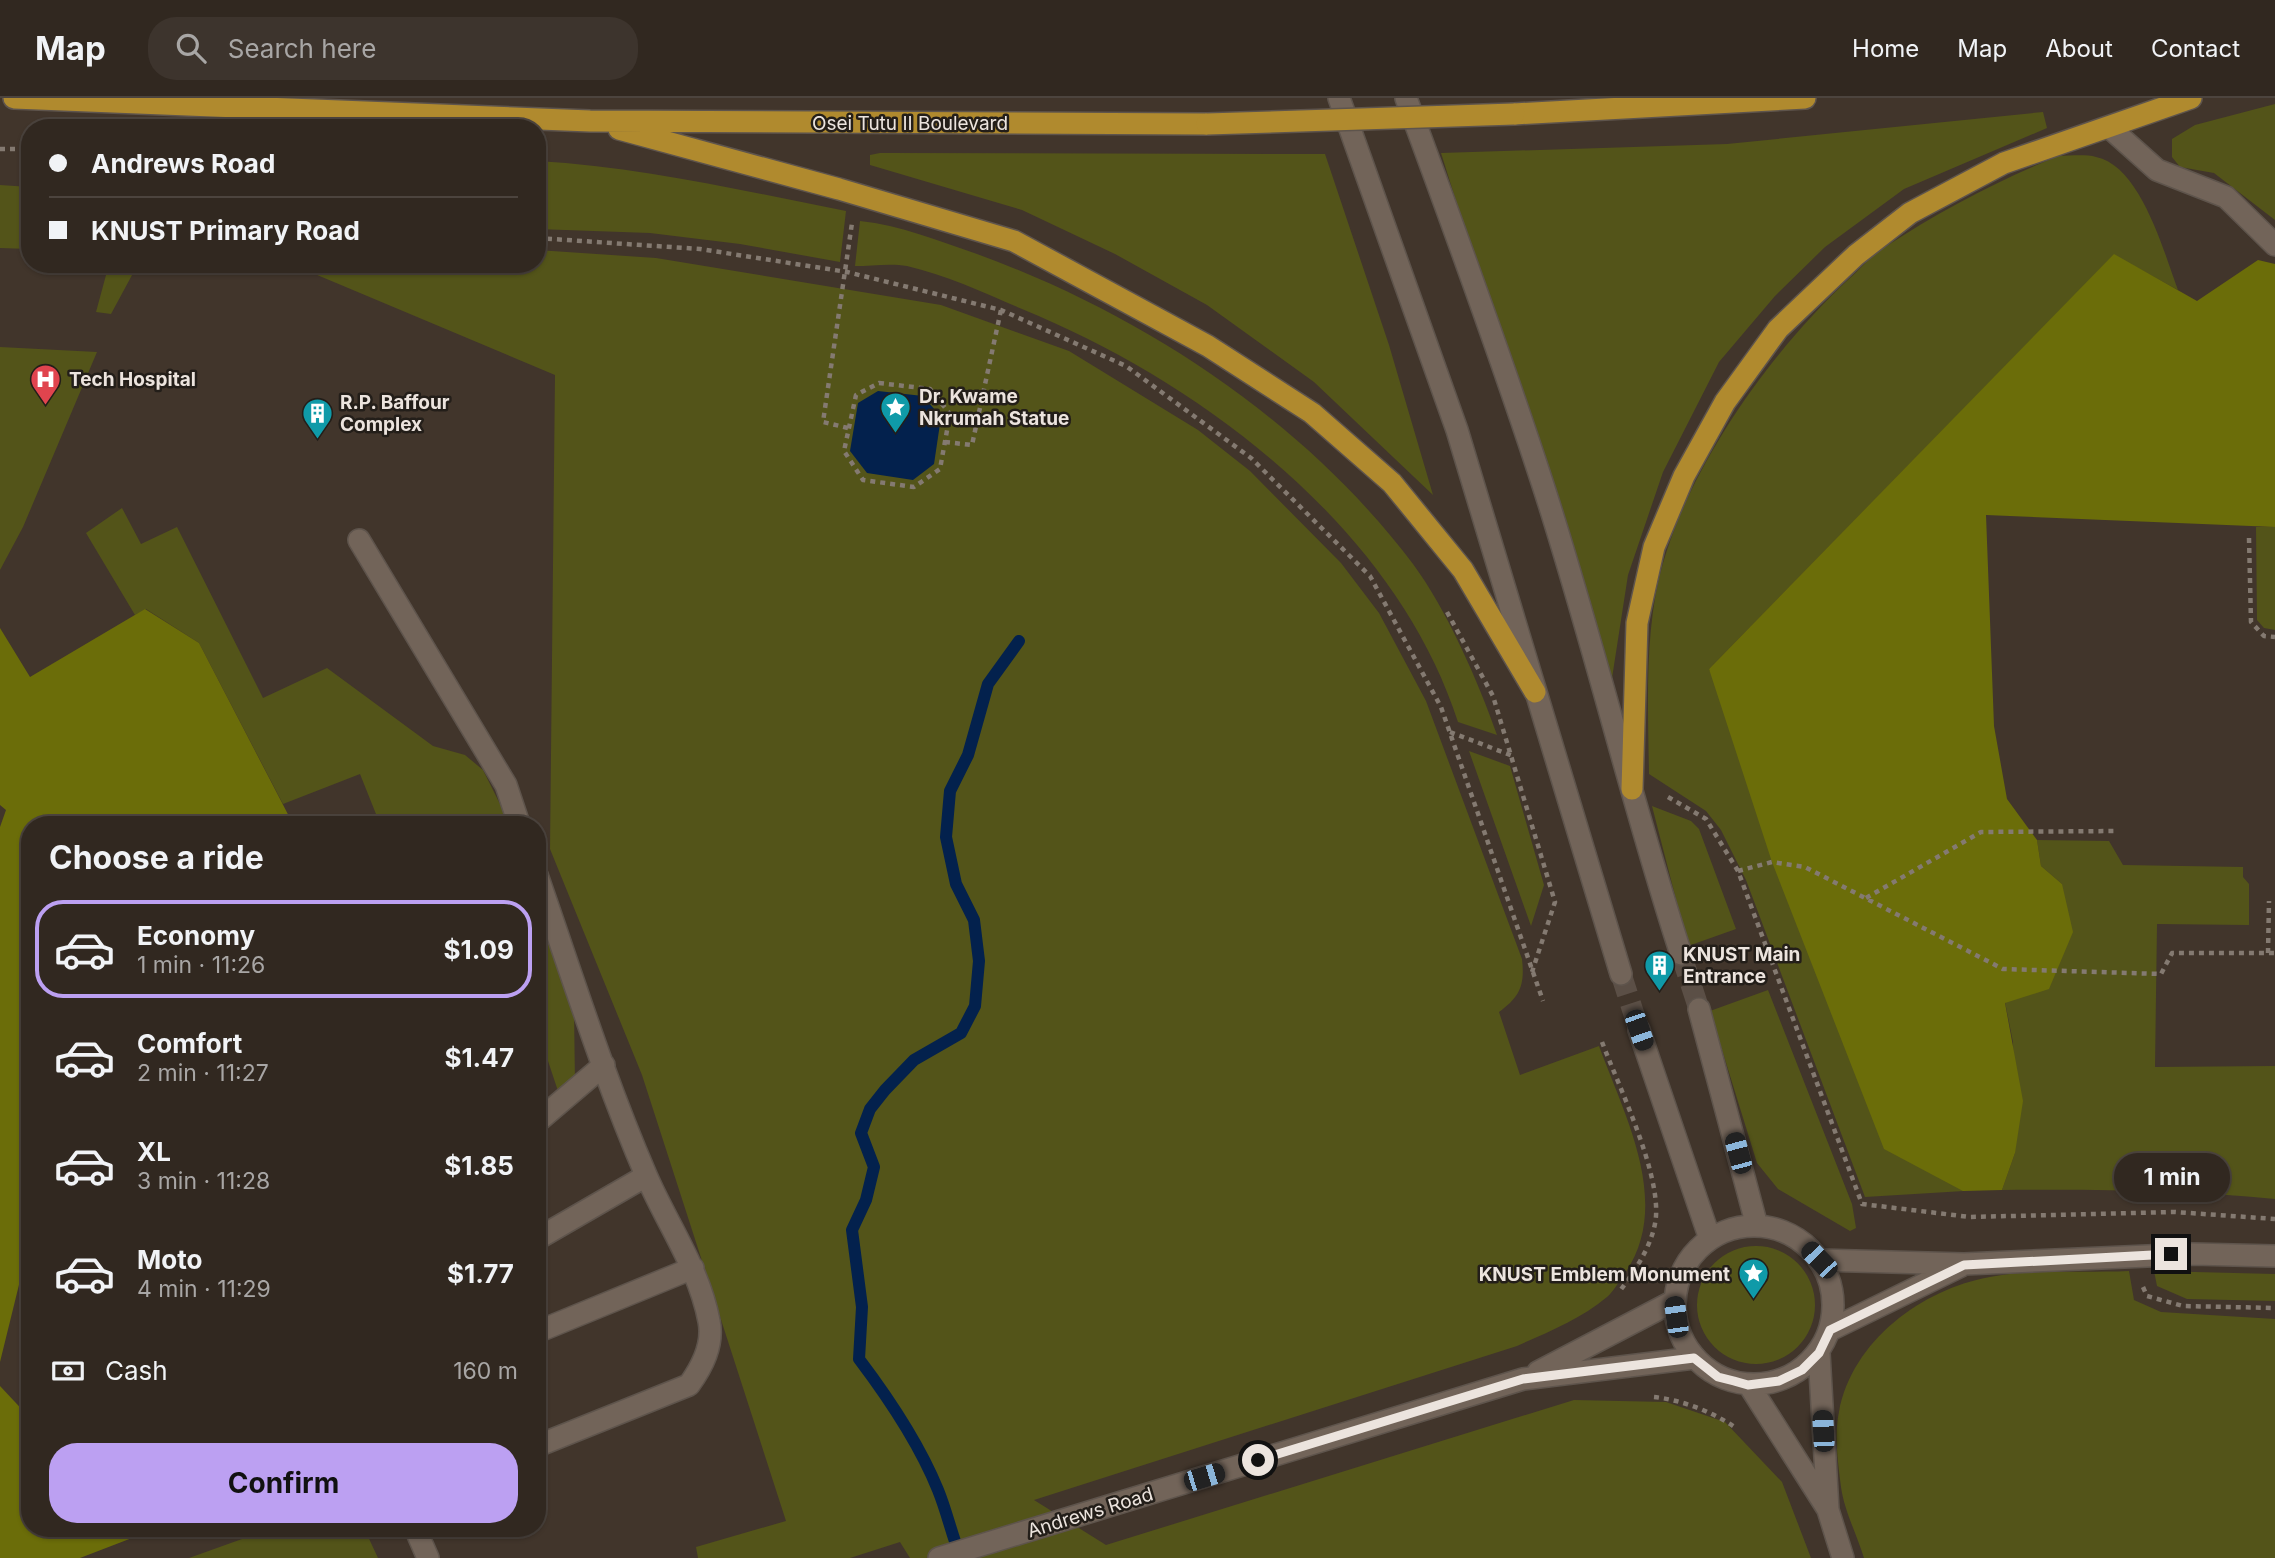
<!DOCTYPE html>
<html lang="en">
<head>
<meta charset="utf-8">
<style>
  body { margin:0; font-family:Inter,sans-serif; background:#3d342d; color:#f1f3f6; height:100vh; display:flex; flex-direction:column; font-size:26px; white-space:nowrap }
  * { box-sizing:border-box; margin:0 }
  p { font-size:23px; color:#a8a6a5 }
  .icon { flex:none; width:38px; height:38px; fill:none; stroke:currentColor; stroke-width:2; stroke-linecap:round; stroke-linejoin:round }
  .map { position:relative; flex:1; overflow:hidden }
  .sheet { position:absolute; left:21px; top:718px; width:525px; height:721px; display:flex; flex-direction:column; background:#312820; border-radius:28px; box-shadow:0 2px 5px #0004,0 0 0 2px #4c443e }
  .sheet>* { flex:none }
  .hud { position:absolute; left:21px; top:21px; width:525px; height:154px; border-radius:28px; box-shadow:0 2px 5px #0004,0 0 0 2px #4c443e; display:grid; align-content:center; height:154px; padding:0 28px; background:#312820 }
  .end { position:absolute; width:32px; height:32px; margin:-16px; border:9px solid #ece4de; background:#111; box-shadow:0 0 0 4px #111 }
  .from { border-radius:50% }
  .bubble { position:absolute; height:49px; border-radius:24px; background:#312820; box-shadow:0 2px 5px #0004,0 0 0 2px #4c443e; font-size:23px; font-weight:700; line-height:49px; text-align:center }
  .car { position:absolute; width:21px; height:42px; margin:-21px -10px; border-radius:9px; box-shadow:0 0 5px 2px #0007; background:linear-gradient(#222 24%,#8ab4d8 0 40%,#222 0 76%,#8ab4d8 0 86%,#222 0) }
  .hud b { display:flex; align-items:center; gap:24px; height:66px; font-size:26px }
  .hud b+b { border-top:2px solid #4c443e }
  .hud i { width:18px; height:18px; background:#f1f3f6 }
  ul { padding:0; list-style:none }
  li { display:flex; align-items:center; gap:21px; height:98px; margin:0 14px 10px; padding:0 14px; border:4px solid transparent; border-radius:28px }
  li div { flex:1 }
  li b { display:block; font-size:26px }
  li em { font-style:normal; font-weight:700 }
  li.active { border-color:#bca0f2 }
  li>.icon { width:63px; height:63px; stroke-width:1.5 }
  h2 { padding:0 28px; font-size:32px; line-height:84px }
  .pay { display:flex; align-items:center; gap:18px; height:77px; padding:0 28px; font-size:26px }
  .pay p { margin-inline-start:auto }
  .action { display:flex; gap:14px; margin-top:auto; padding:14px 28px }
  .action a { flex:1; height:80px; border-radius:28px; background:#bca0f2; color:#111; font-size:28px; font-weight:700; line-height:80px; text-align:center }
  header { display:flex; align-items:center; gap:42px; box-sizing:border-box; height:98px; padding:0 35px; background:#312820; border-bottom:2px solid #4c443e }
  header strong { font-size:33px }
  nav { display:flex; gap:38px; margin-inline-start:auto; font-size:24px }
  .search { width:490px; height:63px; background:#3d342d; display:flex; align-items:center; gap:18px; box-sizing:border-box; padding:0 24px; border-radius:28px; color:#a8a6a5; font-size:26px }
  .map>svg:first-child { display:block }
  .green { fill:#535419 }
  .forest { fill:#6b6d09 }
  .water { fill:#03214d }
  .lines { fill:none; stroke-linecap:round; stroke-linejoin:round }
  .stream { stroke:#03214d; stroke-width:12 }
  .tertiary-tunnel { stroke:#5b4f46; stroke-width:21; stroke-dasharray:21 10; stroke-linecap:butt }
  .service-casing { stroke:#5e544c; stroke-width:24 }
  .minor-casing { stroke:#5e544c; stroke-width:24 }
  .tertiary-casing { stroke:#5e544c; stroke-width:24 }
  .trunk-casing { stroke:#5e544c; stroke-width:24 }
  .path { stroke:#847a71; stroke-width:4.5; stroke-dasharray:5 5; stroke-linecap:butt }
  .service { stroke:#726459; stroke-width:21 }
  .minor { stroke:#726459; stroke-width:21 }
  .tertiary { stroke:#726459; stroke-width:21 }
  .trunk { stroke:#b08a2e; stroke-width:21 }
  .trunk-bridge-casing { stroke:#5e544c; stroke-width:24; stroke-linecap:butt }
  .trunk-bridge { stroke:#b08a2e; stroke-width:21 }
  .route { stroke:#ece4de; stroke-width:9 }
  .labels { text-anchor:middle; stroke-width:5; stroke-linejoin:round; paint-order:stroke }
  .street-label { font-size:19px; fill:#ece4de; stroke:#231e19 }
  .poi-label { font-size:19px; font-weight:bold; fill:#ece4de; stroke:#231e19; text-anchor:start }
</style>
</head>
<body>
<header>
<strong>Map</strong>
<div class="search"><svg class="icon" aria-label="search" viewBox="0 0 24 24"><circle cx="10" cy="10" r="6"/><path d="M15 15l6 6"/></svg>Search here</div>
<nav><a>Home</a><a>Map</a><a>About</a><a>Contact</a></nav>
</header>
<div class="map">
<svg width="2275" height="1460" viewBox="0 0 2275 1460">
  <rect width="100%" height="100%" fill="#41352b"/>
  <path class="green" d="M2275,6V122L2214,75L2180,69L2172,59V41L2195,27Z
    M2043,14L2047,30L1904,91L1825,149L1775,198L1719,264L1663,374L1628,477L1610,593L1441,55L1727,46Z
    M880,55L1325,56L1389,247L1433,397L1314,284L1207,207L1115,156L1022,112L870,67V57Z
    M2058,58C2070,58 2085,56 2096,59C2141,68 2164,155 2178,192L2114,157L1709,571L1964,1093L1865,1099L1746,782L1721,732L1706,713L1649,676C1648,609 1644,530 1663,465C1693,362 1772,252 1850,180C1861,170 1872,157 1885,149C1939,113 1999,82 2058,58Z
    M537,63C642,69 744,93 846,113L840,164L740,146L650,135L537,131Z
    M0,87L30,89V151L0,150Z
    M860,123C900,127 939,143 977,156C1144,217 1305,323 1413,466C1447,512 1478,583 1497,637L1458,624C1396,431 1203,285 1022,211C985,195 946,177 907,168C891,165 871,168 855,168Z
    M537,152L656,160L941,207L1069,253L1198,332L1250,373L1341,465L1379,515L1426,603L1522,861C1525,887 1520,899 1499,914L1520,977L1599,948C1625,1019 1674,1108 1623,1178C1618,1185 1613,1194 1607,1199C1581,1221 1548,1234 1517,1248L1034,1402L1106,1447L1574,1302L1666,1304L1725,1324L1782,1384L1811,1460H910L900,1444L850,1460H698L696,1449L786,1423L642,977L550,751L555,277L291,166H537Z
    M109,166H138L111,216L96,214Z
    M0,249L97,254L23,429L0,472Z
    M122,410L141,446L177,429L263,600L327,570L433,648L465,657L483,672L510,726H380L360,676L283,706L199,545L146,511L135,517L86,435Z
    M2256,429H2275V532L2264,530L2257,522Z
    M1469,653L1510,668L1544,787L1531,828Z
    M1652,708L1691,723L1699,731L1736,831L1688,848Z
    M2037,742L2109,743L2123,767L2243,769V779L2249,786V827L2157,826L2155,969L2275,968V1101C2184,1092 2093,1091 2002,1092L2015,1055L2013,944L2005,904L2062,786L2041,768Z
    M537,809L574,912L575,986L558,993L537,930Z
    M1768,892L1852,1106L1856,1130L1850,1133L1778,1091L1757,1065L1710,913Z
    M1697 1207a59 59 0 1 1 118 0a59 59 0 1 1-118 0Z
    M2129,1173L2134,1202L2161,1214L2275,1221V1460H1864C1857,1437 1844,1412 1841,1389C1838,1365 1834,1337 1839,1314C1852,1243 1922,1191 1990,1179C2030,1171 2086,1175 2129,1173Z
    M2154,1173L2275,1176V1203L2187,1201L2157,1188Z
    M273,1430H364L378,1460H189Z"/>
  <path class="forest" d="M2114,156L2197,203L2258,162L2275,166V429L1986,417L1994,628L2007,701L2037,742L2041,768L2062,786L2073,834L2049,891L2005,905L2023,1003L2015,1055L2002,1092L1963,1093L1884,1051L1772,764L1709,571Z
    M145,511L199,545L293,726H30V1142L0,1264V729L6,712L0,707V530L30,579Z
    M0,1288L30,1320V1430H158L80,1460H0Z"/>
  <path class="water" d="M878,293L923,298L941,319L934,366L913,382L867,375L850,353L858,305Z"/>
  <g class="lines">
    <path class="stream" d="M961,1460C952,1438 947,1414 938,1392C919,1345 890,1302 859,1261L862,1209L852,1132L866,1102L874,1069L861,1035L870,1011L885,992L914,962L961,935L975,908L979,863L974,822L956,786L946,739L950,693L968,657L988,586L1019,543"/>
    <path class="tertiary-tunnel" d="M1681,856L1699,911
      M1621,876L1639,932"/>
    <defs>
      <path id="service" d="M2110,30L2157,72L2226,99L2275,147
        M359,442L506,687L519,726
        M537,777C572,877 604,980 646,1077C667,1126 699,1170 709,1223C714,1247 702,1269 689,1287L537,1348
        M537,1024L604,967
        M537,1141L646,1078
        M537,1234L693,1170
        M415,1430L428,1460"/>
      <path id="minor" d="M1819,1162L1964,1166L2193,1156L2275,1158
        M1830,1232L1961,1168
        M1538,1274L1674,1203
        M939,1460L1523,1281L1694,1260"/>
      <path id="tertiary" d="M1339,0L1457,332L1621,876
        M1406,0C1453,127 1500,255 1542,384C1593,540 1630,700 1681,856
        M1699,911L1757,1128
        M1639,932L1710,1141
        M1675 1207a79 79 0 1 1 158 0a79 79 0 1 1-158 0Z
        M1819,1255L1828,1412L1843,1460
        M1749,1287L1827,1410"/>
      <path id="trunk" d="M14,0L590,23L1207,26
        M1514,16L1805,0
        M619,31L839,91L1014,143L1208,248L1312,315L1392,385L1463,472L1535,594
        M1632,691L1637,525L1654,449L1684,378L1725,304L1778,231L1856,157L1910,115L2004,65L2191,0"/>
    </defs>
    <use href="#service" class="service-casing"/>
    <use href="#minor" class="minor-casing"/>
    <use href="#tertiary" class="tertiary-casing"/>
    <use href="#trunk" class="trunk-casing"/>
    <path class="path" d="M0,51H30
      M537,140L700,151L847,174L1001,212L1126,268L1251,360L1370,478L1441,609L1543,903
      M879,285L930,291L950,316L940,371L914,389L863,382L844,353L856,297Z
      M848,330L823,324L852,125
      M945,344L972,347L1001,212
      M2249,440L2251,524L2264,538L2275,539
      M1447,514L1493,598L1555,804L1532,874
      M1450,634L1513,658
      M1668,699L1706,721L1738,773L1862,1106L1970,1119L2175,1114L2275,1121
      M1738,773L1772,764L1805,769L2003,871L2161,876L2172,855H2275
      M1866,800L1981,734L2116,733
      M2268,855L2269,803
      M1602,944C1619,989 1659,1071 1656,1118C1654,1145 1635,1173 1619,1194
      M2143,1189L2147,1198L2183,1208L2275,1210
      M1654,1299C1682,1302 1713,1314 1736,1330"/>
    <use href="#service" class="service"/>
    <use href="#minor" class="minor"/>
    <use href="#tertiary" class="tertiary"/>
    <use href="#trunk" class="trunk"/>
    <defs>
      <path id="trunk-bridge" d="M1207,26L1514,16"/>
    </defs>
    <use href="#trunk-bridge" class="trunk-bridge-casing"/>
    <use href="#trunk-bridge" class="trunk-bridge"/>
  </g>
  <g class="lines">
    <path class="route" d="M1258,1362L1523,1281L1694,1260L1718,1279L1734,1283L1748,1287L1779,1283L1802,1272L1819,1255L1830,1232L1964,1167L2171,1156"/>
  </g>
  <defs>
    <symbol id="hospital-pin" viewBox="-11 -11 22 30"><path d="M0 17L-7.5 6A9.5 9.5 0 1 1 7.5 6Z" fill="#e0444e" stroke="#231e19"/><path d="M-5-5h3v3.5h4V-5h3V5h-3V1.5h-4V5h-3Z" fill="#fff"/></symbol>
    <symbol id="sight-pin" viewBox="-11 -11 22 30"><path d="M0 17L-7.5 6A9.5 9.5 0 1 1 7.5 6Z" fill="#0f9aa8" stroke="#231e19"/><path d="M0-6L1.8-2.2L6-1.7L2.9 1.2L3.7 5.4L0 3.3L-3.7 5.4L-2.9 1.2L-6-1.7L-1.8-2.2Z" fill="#fff"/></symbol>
    <symbol id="building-pin" viewBox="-11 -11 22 30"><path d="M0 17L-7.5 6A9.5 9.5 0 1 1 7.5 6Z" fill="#0f9aa8" stroke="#231e19"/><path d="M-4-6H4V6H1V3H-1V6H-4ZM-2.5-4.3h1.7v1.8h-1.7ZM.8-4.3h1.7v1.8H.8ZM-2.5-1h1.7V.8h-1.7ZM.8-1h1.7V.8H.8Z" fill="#fff"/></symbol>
  </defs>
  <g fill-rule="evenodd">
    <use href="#hospital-pin" x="28" y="264" width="35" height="47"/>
    <use href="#sight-pin" x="878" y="292" width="35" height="47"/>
    <use href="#building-pin" x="300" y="298" width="35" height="47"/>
    <use href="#building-pin" x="1642" y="850" width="35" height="47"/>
    <use href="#sight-pin" x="1736" y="1158" width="35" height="47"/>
  </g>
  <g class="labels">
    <g class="street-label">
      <text x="910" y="32">Osei Tutu II Boulevard</text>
      <text transform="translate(1090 1414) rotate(-17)" y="7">Andrews Road</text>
    </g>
    <g class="poi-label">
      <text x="69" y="288">Tech Hospital</text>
      <text x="919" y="305">Dr. Kwame<tspan x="919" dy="22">Nkrumah Statue</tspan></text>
      <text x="340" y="311">R.P. Baffour<tspan x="340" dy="22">Complex</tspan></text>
      <text x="1683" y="863">KNUST Main<tspan x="1683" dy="22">Entrance</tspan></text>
      <text x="1730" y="1183" text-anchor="end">KNUST Emblem Monument</text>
    </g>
  </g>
</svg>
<i class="end from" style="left:1258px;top:1362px"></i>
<i class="end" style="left:2171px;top:1156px"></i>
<div class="bubble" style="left:2114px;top:1055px;width:116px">1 min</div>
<i class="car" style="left:1639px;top:932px;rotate:161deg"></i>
<i class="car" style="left:1738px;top:1055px;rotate:345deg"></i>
<i class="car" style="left:1819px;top:1162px;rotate:316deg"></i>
<i class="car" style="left:1676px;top:1219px;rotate:352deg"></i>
<i class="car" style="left:1823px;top:1333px;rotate:357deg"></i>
<i class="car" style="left:1204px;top:1379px;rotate:73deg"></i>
<div class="hud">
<b><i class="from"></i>Andrews Road</b>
<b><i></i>KNUST Primary Road</b>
</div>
<section class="sheet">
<h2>Choose a ride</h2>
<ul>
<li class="active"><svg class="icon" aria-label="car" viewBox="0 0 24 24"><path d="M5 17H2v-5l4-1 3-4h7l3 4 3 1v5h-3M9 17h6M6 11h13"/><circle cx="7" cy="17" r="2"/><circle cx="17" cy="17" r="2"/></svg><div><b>Economy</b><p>1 min · 11:26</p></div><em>$1.09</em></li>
<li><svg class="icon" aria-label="car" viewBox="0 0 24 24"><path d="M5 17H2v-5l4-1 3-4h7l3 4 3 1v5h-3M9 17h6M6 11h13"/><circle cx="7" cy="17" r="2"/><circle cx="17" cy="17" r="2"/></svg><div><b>Comfort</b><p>2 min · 11:27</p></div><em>$1.47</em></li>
<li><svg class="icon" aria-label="car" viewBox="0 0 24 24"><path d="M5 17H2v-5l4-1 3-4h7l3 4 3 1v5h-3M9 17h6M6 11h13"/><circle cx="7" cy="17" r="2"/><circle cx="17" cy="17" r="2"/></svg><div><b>XL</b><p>3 min · 11:28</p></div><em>$1.85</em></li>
<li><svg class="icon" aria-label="car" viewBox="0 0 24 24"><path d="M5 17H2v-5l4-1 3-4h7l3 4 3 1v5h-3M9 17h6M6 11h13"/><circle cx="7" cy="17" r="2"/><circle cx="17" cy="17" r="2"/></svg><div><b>Moto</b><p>4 min · 11:29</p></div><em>$1.77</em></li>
</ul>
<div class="pay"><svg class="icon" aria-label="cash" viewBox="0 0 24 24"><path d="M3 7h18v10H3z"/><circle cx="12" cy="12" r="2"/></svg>Cash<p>160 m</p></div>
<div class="action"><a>Confirm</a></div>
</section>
</div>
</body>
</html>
